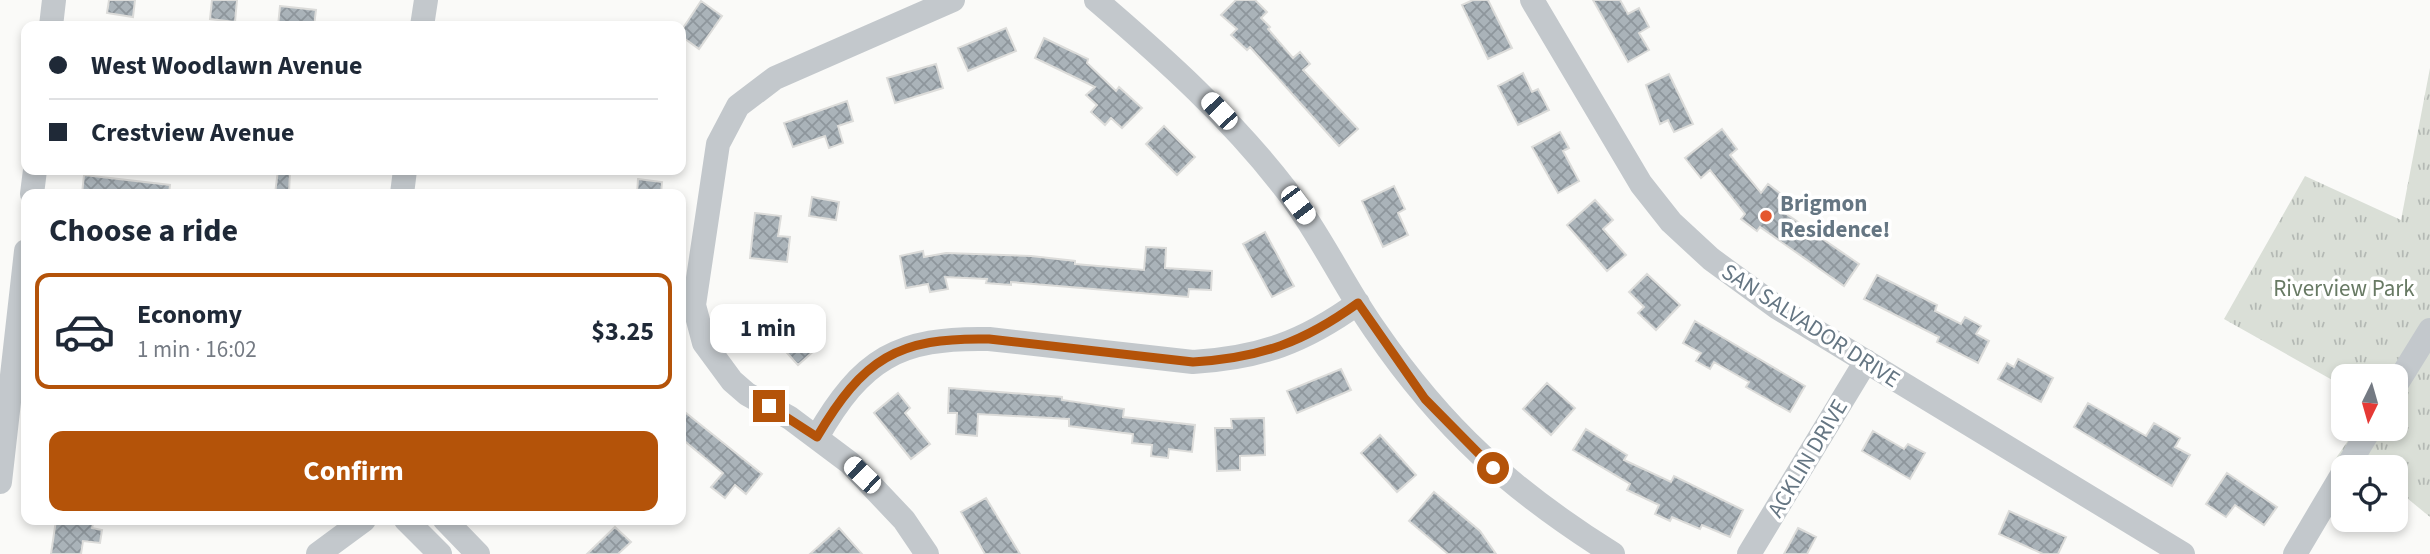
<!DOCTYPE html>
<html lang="en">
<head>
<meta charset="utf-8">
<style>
  body { margin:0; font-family:"Source Sans 3",sans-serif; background:#f6f6f7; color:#1f2937; height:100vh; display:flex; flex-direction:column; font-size:26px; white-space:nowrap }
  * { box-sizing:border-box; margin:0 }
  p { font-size:23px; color:#747a83 }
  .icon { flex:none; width:38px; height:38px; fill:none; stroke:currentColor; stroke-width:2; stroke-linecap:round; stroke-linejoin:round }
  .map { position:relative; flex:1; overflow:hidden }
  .side { position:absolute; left:21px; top:189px; width:665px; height:336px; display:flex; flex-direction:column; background:#fff; border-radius:14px; box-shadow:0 4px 10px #0003 }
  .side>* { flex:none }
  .hud { position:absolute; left:21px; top:21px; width:665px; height:154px; border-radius:14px; box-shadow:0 4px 10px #0003; display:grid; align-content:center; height:154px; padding:0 28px; background:#fff }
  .needle { width:46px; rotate:185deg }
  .fabs { position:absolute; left:2331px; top:364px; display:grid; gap:14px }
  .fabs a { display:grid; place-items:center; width:77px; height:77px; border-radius:14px; background:#fff; box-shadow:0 4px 10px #0003; font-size:35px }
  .end { position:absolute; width:32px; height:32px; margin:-16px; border:9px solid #b45309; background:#fff; box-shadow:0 0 0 4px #fff }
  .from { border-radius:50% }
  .bubble { position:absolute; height:49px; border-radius:14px; background:#fff; box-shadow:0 4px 10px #0003; font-size:23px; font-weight:700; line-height:49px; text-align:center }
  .car { position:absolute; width:21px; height:42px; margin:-21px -10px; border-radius:9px; box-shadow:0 0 5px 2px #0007; background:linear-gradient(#fff 24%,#345 0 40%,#fff 0 76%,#345 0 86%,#fff 0) }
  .hud b { display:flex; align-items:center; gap:24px; height:66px; font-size:26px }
  .hud b+b { border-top:2px solid #e0e1e3 }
  .hud i { width:18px; height:18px; background:#1f2937 }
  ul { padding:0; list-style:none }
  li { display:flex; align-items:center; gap:21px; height:116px; margin:0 14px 10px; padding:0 14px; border:4px solid transparent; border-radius:14px }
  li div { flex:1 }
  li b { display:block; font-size:26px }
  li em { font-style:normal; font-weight:700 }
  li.on { border-color:#b45309 }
  li>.icon { width:63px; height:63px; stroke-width:1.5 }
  h2 { padding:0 28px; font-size:32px; line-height:84px }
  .cta { display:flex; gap:14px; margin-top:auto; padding:14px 28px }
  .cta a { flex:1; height:80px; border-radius:14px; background:#b45309; color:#fff; font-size:28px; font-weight:700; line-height:80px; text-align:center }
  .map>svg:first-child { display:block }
  .park { fill:url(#park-tufts) }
  .building { fill:url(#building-cross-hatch); stroke:#dcdcda; stroke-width:2 }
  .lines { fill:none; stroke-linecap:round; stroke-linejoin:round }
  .minor { stroke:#c3c8cc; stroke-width:24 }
  .route { stroke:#b45309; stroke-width:9 }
  .poi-dot { fill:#e4572e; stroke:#fff; stroke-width:2.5 }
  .labels { text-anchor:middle; stroke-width:7; stroke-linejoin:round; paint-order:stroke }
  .poi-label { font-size:23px; font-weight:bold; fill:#657683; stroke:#fff; text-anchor:start }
  .park-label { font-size:23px; fill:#687a64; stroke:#fff }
  .street-label { font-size:23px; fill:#657683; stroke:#fff }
</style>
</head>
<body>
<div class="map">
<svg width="2430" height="554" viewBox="0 0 2430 554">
  <defs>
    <pattern id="park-tufts" width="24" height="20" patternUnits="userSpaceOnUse" patternTransform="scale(1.75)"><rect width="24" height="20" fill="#dadfd7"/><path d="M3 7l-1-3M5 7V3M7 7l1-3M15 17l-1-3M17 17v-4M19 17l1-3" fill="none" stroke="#b4b9b4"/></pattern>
    <pattern id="building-cross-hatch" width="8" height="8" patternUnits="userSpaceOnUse" patternTransform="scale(1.75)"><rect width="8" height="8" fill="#aab3b9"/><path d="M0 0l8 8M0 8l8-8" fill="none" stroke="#8e969c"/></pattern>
  </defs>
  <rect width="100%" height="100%" fill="#fafaf8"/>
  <path class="park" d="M2430,68V517L2396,489V467C2374,467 2356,463 2334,461L2356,429H2396V376H2343V386L2224,319L2305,176L2401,220Z"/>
  <path class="building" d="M109,0H135L133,17L107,13Z
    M212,0H237L235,22L210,19Z
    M1236,0H1255L1267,12L1261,18L1270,27L1268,29L1293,58L1300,52L1310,64L1303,70L1358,129L1339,146L1250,47L1247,50L1231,35L1237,29L1221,15Z
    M1473,0H1488L1512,48L1488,59L1462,5Z
    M1593,0H1620L1628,14L1639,8L1649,27L1639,33L1649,50L1628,62Z
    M701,1L722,16L699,49L681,36V31Z
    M280,6L316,10L314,26H278Z
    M1006,28L1016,51L968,71L958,48Z
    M1044,38L1088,59L1087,63L1116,91L1119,87L1142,108L1122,128L1111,118L1105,125L1091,112L1097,105L1086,95L1095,87L1035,58Z
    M936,64L943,88L895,103L887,78Z
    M1523,73L1532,92L1538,89L1549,110L1518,125L1498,86Z
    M1669,74L1693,124L1674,132L1668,120L1660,124L1646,85Z
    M847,101L853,121L838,126L843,143L829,148L825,136L793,147L784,123Z
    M1164,126L1195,157L1177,175L1146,144Z
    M1722,129L1737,149L1730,155L1761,193L1768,184L1781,194L1778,198L1790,207L1785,213L1859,264L1844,286L1760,227L1757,231L1741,219L1745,214L1710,170L1701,178L1685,158Z
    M1560,132L1569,148L1563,151L1579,181L1558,193L1532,147Z
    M278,170H290L289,194H275Z
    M84,175L170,185L169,194H82Z
    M638,179L662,182L661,194H637Z
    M1394,186L1405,209L1398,213L1408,235L1383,247L1362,201Z
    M812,197L839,202L836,220L809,216Z
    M1595,200L1613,220L1603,229L1626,255L1607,271L1567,225Z
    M755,213L781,216L778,236L790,237L787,262L750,258Z
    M1265,232L1294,286L1272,297L1243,244Z
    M1146,247L1166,248L1165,268L1212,271L1211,290L1189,289L1188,297L1011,282V285L986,283L987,279L945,277L948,289L930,292L928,284L906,288L900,256L923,251L924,257L946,253L1031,256L1075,261V264L1144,270Z
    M1647,274L1680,305L1656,330L1638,313L1644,307L1629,292Z
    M1877,275L1937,305L1935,311L1961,324L1965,317L1981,326L1976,334L1989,341L1978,363L1937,342L1939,337L1864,299Z
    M786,320L797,332L807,322L824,342L798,365L770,334Z
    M1695,321L1805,386L1790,412L1746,387L1749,382L1714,362L1710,369L1696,361L1701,353L1683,343Z
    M2018,359L2053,378L2041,402L1998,379L2007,363L2014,367Z
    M1341,369L1351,390L1297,413L1287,391Z
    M1547,383L1575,408L1551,435L1523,409Z
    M949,388L1062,397V400L1124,409L1123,417L1195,425L1192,452L1169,449L1168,458L1151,456L1152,445L1132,443L1133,434L1069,426V419L978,414L977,436L956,434L957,413H948Z
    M898,393L910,408L905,413L930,444L911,459L874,413Z
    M2088,403L2146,436L2154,423L2180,438L2175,447L2190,455L2172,486L2074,427Z
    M681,409L762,474L746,494L735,485L725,498L711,487L723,473L681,438Z
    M1264,418L1265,455L1240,456V470L1217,471L1215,428H1232L1231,419Z
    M1586,429L1627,455L1624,460L1671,482L1674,476L1743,510L1730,537L1702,525L1700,529L1672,517L1670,521L1655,514L1659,505L1627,490L1630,484L1573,450Z
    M1873,431L1904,449L1908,444L1925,453L1910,479L1862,451Z
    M1380,435L1416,475L1397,492L1361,453Z
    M2227,473L2277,507L2264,525L2235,505L2226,517L2206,504Z
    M1434,492L1480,531L1496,554H1448L1409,521Z
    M986,498L1020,554H985L961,512Z
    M2009,511L2066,537L2058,554H2043L1999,534Z
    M56,520H94L92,528L102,530L100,543L83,541L81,554H51Z
    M615,527L631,542L618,554H587Z
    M839,528L862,554H810Z
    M1798,528L1816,537L1807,554H1784Z"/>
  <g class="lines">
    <path class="minor" d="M1096,0C1165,59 1231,118 1287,191C1321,235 1343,285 1375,330C1443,429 1511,490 1613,554
      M1532,0L1641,184L1671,222L1711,259L1778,308L2183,554
      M51,26L54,0
      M422,26L426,0
      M32,194L35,170
      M402,194L405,170
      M2396,385L2430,330
      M817,437C862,359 898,337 989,339L1193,362C1260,358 1304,342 1358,303
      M2347,467L2370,429
      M0,482L26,251
      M406,520L440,554
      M445,520L478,554
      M318,554L364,520
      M927,554L904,520L850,463L790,418L747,394L732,381L704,343L694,305L718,144L738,106L775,78L953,0
      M1749,554L1866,361
      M2295,554L2343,473"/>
  </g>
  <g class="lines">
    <path class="route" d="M769,406L817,437C863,359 897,337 989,339L1193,362C1261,358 1304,342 1358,303L1425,399L1493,468"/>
  </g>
  <circle class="poi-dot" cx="1766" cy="216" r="7"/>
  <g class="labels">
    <g class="poi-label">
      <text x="1780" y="211">Brigmon<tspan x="1780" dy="26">Residence!</tspan></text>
    </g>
    <g class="park-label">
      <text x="2344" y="296">Riverview Park</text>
    </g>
    <g class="street-label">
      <text transform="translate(1811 325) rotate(33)" y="8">SAN SALVADOR DRIVE</text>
      <text transform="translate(1807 458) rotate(-59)" y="8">ACKLIN DRIVE</text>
    </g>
  </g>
</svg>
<div class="fabs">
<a><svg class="needle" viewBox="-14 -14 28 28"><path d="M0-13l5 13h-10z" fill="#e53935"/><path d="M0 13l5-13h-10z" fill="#747a83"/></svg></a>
<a><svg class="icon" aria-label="locate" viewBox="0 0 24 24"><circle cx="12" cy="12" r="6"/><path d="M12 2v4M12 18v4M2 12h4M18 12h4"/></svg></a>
</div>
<i class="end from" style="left:1493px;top:468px"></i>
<i class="end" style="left:769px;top:406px"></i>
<div class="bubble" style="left:710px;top:304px;width:116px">1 min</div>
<i class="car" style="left:1219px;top:111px;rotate:317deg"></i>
<i class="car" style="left:1298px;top:205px;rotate:143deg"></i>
<i class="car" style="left:862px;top:475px;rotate:314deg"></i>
<div class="hud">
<b><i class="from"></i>West Woodlawn Avenue</b>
<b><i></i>Crestview Avenue</b>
</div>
<section class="side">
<h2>Choose a ride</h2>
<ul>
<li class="on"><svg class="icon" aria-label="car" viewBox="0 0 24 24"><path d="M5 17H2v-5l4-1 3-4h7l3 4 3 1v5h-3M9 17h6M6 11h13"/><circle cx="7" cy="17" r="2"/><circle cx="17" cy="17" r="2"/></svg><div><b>Economy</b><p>1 min · 16:02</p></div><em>$3.25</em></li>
</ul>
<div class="cta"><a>Confirm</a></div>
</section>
</div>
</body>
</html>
